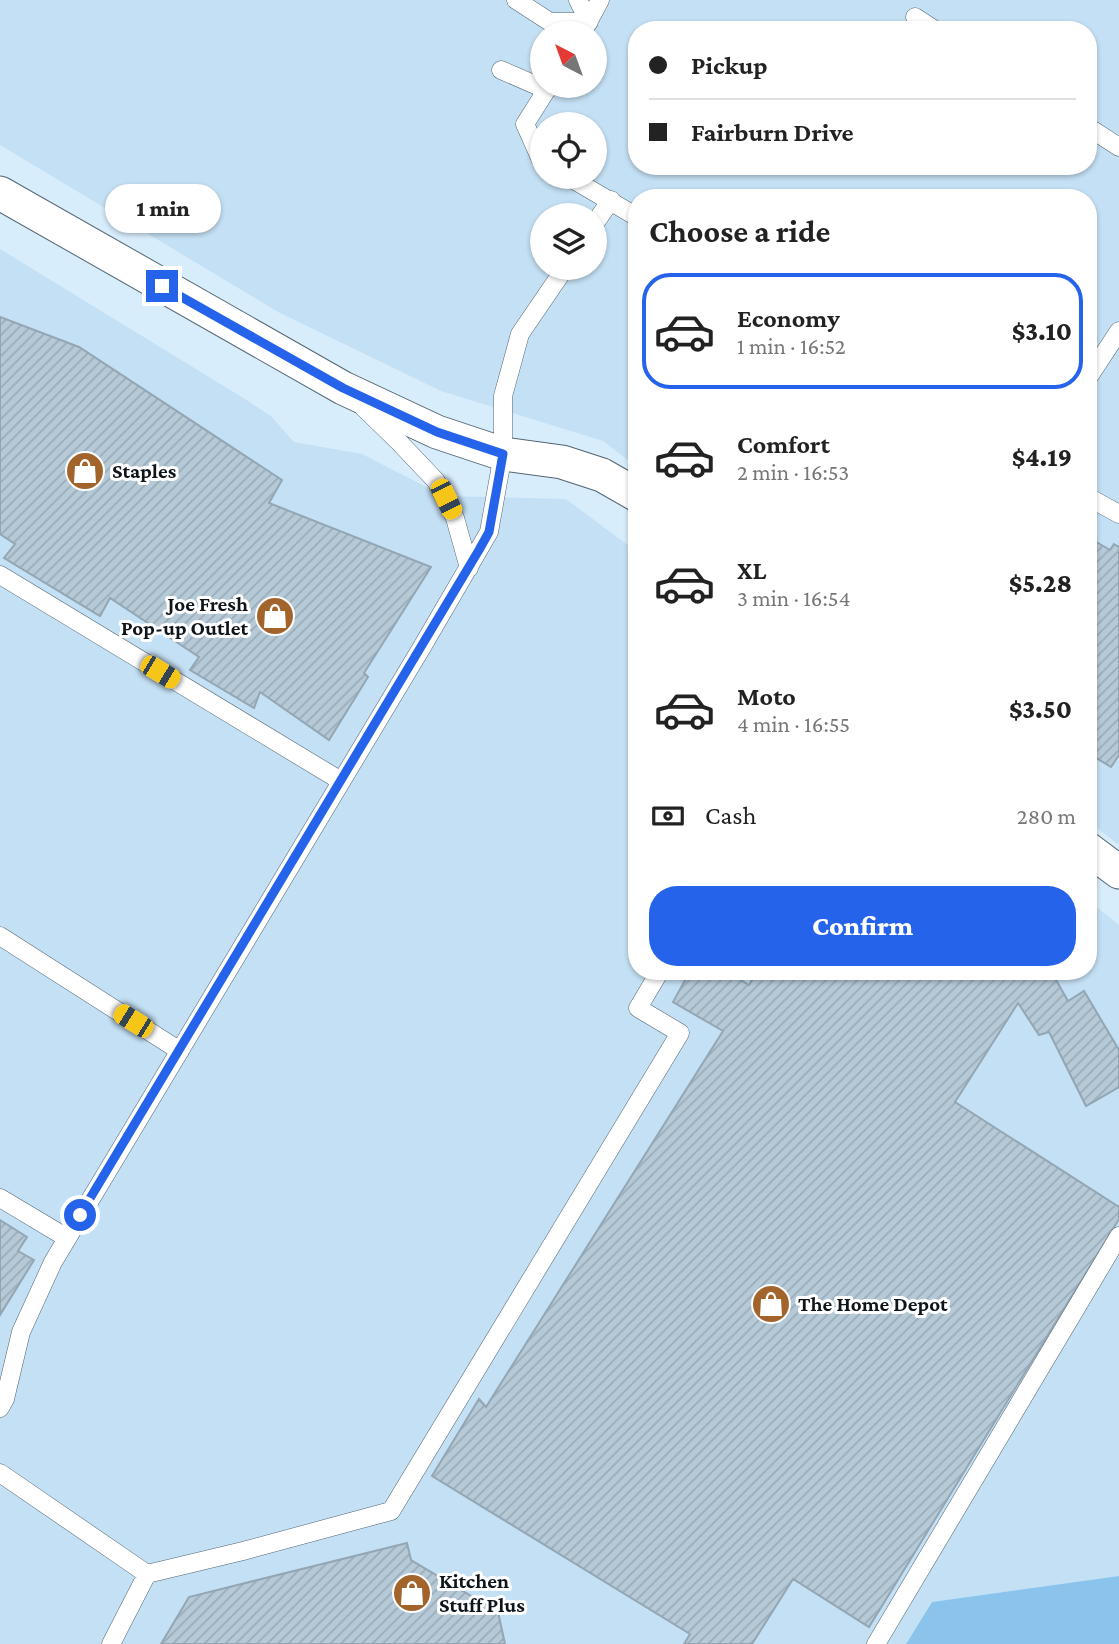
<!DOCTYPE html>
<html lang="en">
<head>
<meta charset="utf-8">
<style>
  body { margin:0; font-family:"Crimson Pro",serif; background:#f2f2f2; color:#222; height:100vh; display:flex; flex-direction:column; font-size:26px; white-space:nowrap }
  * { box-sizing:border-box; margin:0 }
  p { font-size:23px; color:#767676 }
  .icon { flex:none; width:38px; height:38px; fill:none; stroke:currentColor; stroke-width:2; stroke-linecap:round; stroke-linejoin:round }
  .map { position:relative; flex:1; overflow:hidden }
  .details { position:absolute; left:628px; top:189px; width:469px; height:791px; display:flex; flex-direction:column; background:#fff; border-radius:28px; box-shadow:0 2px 5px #0004 }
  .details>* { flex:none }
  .hud { position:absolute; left:628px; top:21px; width:469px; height:154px; border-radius:28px; box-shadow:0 2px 5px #0004; display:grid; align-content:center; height:154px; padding:0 21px; background:#fff }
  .needle { width:46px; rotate:319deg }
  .buttons { position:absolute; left:530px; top:21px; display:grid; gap:14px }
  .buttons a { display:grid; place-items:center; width:77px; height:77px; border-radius:50%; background:#fff; box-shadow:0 2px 5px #0004; font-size:35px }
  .end { position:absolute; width:32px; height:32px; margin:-16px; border:9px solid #2563eb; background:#fff; box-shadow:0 0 0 4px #fff }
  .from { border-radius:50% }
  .bubble { position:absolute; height:49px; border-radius:24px; background:#fff; box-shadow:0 2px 5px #0004; font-size:23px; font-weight:800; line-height:49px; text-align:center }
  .car { position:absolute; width:21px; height:42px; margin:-21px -10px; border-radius:9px; box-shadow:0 0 5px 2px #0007; background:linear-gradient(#f5c518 24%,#345 0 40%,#f5c518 0 76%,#345 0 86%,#f5c518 0) }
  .hud b { display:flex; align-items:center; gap:24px; height:66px; font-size:26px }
  .hud b+b { border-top:2px solid #e0e0e0 }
  .hud i { width:18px; height:18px; background:#222 }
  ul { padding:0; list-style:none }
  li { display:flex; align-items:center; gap:21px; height:116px; margin:0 14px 10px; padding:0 7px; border:4px solid transparent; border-radius:28px }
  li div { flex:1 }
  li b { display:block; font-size:26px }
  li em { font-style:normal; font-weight:800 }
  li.active { border-color:#2563eb }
  li>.icon { width:63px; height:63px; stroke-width:1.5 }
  h2 { padding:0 21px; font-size:32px; line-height:84px }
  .pay { display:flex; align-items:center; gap:18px; height:77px; padding:0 21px; font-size:26px }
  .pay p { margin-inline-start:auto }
  .button { display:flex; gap:14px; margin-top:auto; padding:14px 21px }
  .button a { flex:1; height:80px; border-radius:28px; background:#2563eb; color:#fff; font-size:28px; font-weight:800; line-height:80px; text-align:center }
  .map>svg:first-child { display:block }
  .built { fill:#c4e0f4; fill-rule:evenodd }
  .green { fill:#8ac4ec }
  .building { fill:url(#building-hatch); stroke:#93a6b4; stroke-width:2 }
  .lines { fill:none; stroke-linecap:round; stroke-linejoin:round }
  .service-casing { stroke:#536572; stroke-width:19 }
  .minor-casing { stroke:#536572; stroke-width:35 }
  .service { stroke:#fff; stroke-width:18 }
  .minor { stroke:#fff; stroke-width:33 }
  .route { stroke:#2563eb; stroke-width:9 }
  .labels { text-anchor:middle; stroke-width:6; stroke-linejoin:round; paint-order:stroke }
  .poi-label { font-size:21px; font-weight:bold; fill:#0e151a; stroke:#fff; text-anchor:start }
</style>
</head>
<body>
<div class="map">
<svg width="1119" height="1644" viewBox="0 0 1119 1644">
  <defs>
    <pattern id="building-hatch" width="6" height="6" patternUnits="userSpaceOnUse" patternTransform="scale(1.75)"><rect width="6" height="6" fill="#b5c9d7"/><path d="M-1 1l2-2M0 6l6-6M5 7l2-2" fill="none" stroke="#9aacb8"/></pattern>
  </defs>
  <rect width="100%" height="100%" fill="#d8edfc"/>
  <path class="built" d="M0,0H1119V845L1088,821V198H637V467L603,441L441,391L278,312L0,145ZM637,30H1088V166H637ZM542,33H595V86H542ZM542,124H595V177H542ZM542,215H595V268H542Z
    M0,249L245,399L272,417L294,442L362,454L444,496L566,499L637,552V971H1088L1089,901L1119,925V1576L932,1602L906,1644H0Z"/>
  <path class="green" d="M1119,1576V1644H906L932,1602Z"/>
  <path class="building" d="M0,317L79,347L282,480L269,503L431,567L364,673L368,677L329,740L260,692L254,708L190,670L199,657L110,598L100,616L4,558L15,544L0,534Z
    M1088,537L1110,550L1114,544L1119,547V755L1111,767L1088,753Z
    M690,971H726L749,985L757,971H1051L1068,1001L1084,991L1119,1050V1087L1086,1106L1049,1032L1039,1035L1018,1003L955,1102L1119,1207V1219L869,1627L793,1579L752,1644H684L690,1634L432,1476L479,1399L486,1407L723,1031L673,1002Z
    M0,1220L27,1237L18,1251L34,1260L0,1315Z
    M407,1543L411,1560L498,1612L505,1644H161L189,1597Z"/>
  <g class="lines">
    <defs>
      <path id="service" d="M516,0L550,22H589L578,0
        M915,17L935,30
        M585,28L600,0
        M501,70L547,90
        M1088,127L1119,147
        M542,162L525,124L549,86
        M569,177L637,217
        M595,223L611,200
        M1088,378L1119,331
        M364,408L398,441L436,481L455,518L469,568
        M1088,497L1119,514
        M0,575L341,781
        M0,936L180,1051
        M0,1198L67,1238
        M0,1408L5,1399L21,1332L53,1262L422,647L489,532L503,454V396L520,334L565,268
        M0,1473L147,1574L111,1644
        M147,1574L243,1551L391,1511L680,1033L638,1008L660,971
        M876,1644L1119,1236"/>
      <path id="minor" d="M0,193L343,388L437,432L503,454L562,462L602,475L637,495
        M1088,849L1119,872"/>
    </defs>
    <use href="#service" class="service-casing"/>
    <use href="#minor" class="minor-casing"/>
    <use href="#service" class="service"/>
    <use href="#minor" class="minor"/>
  </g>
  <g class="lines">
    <path class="route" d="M80,1215L479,550L489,532L503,454L437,432L343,388L162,286"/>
  </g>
  <defs>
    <symbol id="shop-disc" viewBox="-11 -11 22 22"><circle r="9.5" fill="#a3642c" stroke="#fff"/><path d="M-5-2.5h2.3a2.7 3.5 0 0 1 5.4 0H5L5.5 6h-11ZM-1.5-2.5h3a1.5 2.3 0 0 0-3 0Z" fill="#fff"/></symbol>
  </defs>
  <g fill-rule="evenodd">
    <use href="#shop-disc" x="63" y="449" width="44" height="44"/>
    <use href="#shop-disc" x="253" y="594" width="44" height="44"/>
    <use href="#shop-disc" x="749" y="1282" width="44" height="44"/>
    <use href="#shop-disc" x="390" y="1571" width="44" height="44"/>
  </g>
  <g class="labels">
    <g class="poi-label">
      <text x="112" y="478">Staples</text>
      <text x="248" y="611" text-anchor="end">Joe Fresh<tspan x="248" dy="24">Pop-up Outlet</tspan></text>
      <text x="798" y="1311">The Home Depot</text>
      <text x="439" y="1588">Kitchen<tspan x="439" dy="24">Stuff Plus</tspan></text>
    </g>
  </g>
</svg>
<div class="buttons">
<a><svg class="needle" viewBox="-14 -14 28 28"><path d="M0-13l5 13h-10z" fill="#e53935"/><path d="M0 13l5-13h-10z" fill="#767676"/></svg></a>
<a><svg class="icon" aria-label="locate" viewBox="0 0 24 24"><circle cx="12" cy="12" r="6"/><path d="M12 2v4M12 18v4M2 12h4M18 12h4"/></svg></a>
<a><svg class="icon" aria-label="layers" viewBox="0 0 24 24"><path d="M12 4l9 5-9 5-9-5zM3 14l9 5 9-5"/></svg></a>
</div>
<i class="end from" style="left:80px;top:1215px"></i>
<i class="end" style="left:162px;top:286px"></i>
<div class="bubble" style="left:105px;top:184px;width:116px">1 min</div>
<i class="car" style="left:446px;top:499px;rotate:154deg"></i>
<i class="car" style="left:160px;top:672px;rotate:121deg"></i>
<i class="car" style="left:133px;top:1021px;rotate:302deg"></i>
<div class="hud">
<b><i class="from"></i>Pickup</b>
<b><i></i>Fairburn Drive</b>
</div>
<section class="details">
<h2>Choose a ride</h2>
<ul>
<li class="active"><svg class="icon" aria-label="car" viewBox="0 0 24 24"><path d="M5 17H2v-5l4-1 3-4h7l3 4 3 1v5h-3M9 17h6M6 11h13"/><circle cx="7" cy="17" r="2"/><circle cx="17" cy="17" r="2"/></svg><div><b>Economy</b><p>1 min · 16:52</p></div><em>$3.10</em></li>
<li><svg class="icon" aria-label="car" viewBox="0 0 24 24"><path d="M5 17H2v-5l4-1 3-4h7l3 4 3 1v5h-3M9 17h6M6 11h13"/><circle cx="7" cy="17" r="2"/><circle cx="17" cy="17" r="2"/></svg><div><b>Comfort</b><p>2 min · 16:53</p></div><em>$4.19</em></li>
<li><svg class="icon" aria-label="car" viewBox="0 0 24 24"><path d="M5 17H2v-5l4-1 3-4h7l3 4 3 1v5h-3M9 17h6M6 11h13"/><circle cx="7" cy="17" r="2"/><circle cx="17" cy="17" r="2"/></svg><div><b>XL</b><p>3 min · 16:54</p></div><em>$5.28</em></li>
<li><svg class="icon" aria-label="car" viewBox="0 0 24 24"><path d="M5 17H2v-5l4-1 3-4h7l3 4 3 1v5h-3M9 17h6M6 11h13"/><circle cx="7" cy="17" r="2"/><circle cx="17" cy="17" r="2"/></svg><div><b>Moto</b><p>4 min · 16:55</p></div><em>$3.50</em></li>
</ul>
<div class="pay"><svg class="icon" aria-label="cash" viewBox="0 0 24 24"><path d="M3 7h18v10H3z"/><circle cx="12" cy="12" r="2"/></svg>Cash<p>280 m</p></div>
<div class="button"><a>Confirm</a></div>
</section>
</div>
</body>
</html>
